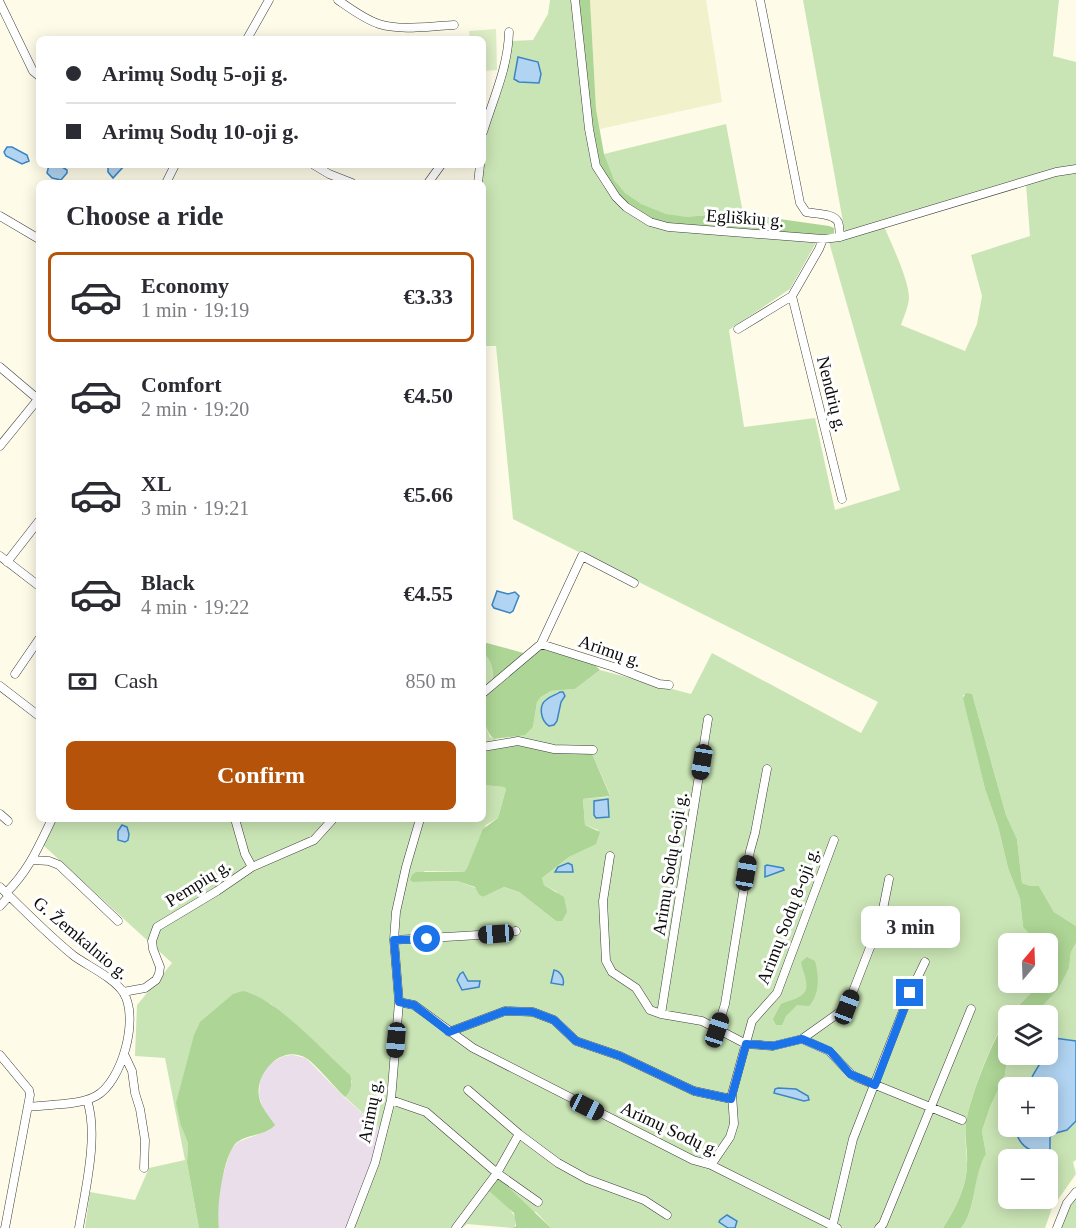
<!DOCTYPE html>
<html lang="en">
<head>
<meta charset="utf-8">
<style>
  body { margin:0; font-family:"Times New Roman",serif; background:#f7f7f7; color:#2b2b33; height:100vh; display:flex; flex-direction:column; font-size:22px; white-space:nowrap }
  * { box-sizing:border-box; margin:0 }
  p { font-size:20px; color:#7c7c81 }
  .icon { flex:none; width:33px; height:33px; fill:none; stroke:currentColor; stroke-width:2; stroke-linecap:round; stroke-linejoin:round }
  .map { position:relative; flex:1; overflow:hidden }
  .details { position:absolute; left:36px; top:180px; width:450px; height:642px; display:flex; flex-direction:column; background:#fff; border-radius:9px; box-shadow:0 3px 15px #0003 }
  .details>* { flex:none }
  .hud { position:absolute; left:36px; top:36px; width:450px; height:132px; border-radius:9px; box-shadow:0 3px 15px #0003; display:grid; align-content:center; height:132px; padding:0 30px; background:#fff }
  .needle { width:39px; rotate:19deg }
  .buttons { position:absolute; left:998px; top:933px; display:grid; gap:12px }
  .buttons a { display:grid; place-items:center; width:60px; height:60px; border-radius:9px; background:#fff; box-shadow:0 3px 15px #0003; font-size:30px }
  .end { position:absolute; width:27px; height:27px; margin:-14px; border:8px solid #1a73e8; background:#fff; box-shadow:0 0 0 3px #fff }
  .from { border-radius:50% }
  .bubble { position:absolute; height:42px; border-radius:9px; background:#fff; box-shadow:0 3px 15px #0003; font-size:20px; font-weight:600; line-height:42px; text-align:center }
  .car { position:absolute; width:18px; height:36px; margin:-18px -9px; border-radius:8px; box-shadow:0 0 4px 2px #0007; background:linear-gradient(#222 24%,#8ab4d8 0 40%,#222 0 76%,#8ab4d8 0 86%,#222 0) }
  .hud b { display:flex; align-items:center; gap:21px; height:57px; font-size:22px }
  .hud b+b { border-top:2px solid #e1e1e2 }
  .hud i { width:15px; height:15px; background:#2b2b33 }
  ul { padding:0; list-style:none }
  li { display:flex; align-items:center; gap:18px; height:90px; margin:0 12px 9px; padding:0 18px; border:3px solid transparent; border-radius:9px }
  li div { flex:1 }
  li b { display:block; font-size:22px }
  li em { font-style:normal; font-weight:600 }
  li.selected { border-color:#b45309 }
  li>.icon { width:54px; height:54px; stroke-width:1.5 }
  h2 { padding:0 30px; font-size:27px; line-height:72px }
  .pay { display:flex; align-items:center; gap:15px; height:66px; padding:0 30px; font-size:22px }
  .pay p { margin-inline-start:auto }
  .button { display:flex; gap:12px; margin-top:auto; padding:12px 30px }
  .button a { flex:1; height:69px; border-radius:9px; background:#b45309; color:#fff; font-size:24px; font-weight:600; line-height:69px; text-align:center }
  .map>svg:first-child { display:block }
  .industrial { fill:#e9dee9 }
  .farmland { fill:#f1f1cb }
  .green { fill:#cae5b5; fill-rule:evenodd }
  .forest { fill:#add595 }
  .pitch { fill:#ddedc6 }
  .water { fill:#b0d4f2; stroke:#3b84c5; stroke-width:1.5 }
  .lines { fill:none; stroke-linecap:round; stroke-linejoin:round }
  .minor-casing { stroke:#3d3d3d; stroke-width:9 }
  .minor { stroke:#fff; stroke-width:8 }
  .route { stroke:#1a73e8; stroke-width:8 }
  .labels { text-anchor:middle; stroke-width:6; stroke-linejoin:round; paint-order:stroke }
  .street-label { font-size:18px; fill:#0a0a0a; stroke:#fff }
</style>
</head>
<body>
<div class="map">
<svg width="1076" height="1228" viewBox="0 0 1076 1228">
  <rect width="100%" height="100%" fill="#fefbe8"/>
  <path class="industrial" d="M293,1055L306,1058L344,1097L386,1134L353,1228H219L217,1218L221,1182L231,1149L238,1142L270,1130L259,1096L260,1082L264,1071L271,1063L284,1056Z"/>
  <path class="farmland" d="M590,0H706L722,102L600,129L596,109Z"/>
  <path class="green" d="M550,0H572L574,35L592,165C599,183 609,195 623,207L817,241L790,289L729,330L744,427L815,418L835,510L900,490L829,242L843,240L884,226C891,243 909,280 909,298C908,308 904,316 901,325L965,351L977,324L982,296L971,255L1030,236L1026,184L1060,174L1076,172V926L1054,912L1039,886H1030L1022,883L1017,839L1006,815L973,697L963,695L985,789L998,826L1008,868L1020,899L1023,927L1037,943L1008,944V982L1041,983C1032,994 1021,1002 1011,1012C995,1030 970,1097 966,1122C964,1136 967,1150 967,1164C967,1185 955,1210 943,1228H551L536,1212L509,1208L516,1218L515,1226L512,1228L467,1224L462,1228H353L386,1134L345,1097L350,1090L352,1081L270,1003L181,1126L188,1143L187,1163L199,1228H85L90,1192L135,1200L149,1168L185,1160L165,1058L135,1056L137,1005L172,963L43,845L57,819H483V785L504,787L506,789L498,818L486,825L467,868L464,872L425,871L413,882L457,881L476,888L479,895L483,897L504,887L519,892L556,921L557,892L544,885L542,878L569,857L596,843L598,830L585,825L583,799L608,797L610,795L593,756L483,778V720L490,737L498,740L525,734L533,727L537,702L541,697L551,691L575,689L600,670L691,694L712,653L861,733L878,702L513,519L496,346H483V183H481L486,135L505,79L512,41L533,40L548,14Z
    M803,0H1059L1053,56L1076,62V166L1053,170L882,220L845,233Z
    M726,124L743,213C734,212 724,210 715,212C706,214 697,217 687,217C661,216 629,204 614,180C610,173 607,163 604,154Z
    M483,653C494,662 493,673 493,686L483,698Z
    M1076,943V1041C1067,1042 1060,1037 1051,1040L1047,1051V1016H1026L1069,968L1071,952Z
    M1008,1051V1054L1045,1055L1033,1075L1028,1087L1008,1088V1126L1015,1127V1130L1050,1149V1137L1056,1133L1067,1130L1076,1121V1160L1073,1162L1076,1174L1052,1208L1045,1228H961C977,1211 972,1174 986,1154L982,1131L990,1107L1005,1075ZM1008,1160H1047V1198H1008Z
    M1076,1195V1228H1059L1061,1220Z"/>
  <path class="forest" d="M578,0H590L596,109L604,154L614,180L625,193L641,204L666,214L687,217L706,215L724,211L829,226L834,228V235L825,236L680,226L654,220L633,209L619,196L600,171L595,147Z
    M483,642L531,655L538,649L545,650L593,663L600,670L575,689L551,691L541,697L537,702L533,727L525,735L494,739C485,732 479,708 483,697C485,694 490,689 493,686C493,673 494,662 483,653Z
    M966,693L972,694L973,697L1006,815L1017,839L1022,883L1030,886H1039L1054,912L1076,926V943L1071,952L1069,968L1058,989L1043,1005L1026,1015H1009L1041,983L1047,982V944L1037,943L1023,927L1020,899L1008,868L998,826L985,789L963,698Z
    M519,743L589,753L593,756L610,796L583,799L585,825L600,832L596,844L569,857L542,878L544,885L564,897L567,912L562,921H556L519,892L504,887L483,897L479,895L475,887L457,881L413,882L410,880L412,875L416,872H464L467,868L483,829L498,818L506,789L504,787L483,785L485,751Z
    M807,957L815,961C819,975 820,995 809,1006L797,1005L786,1016L782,1025H776L773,1019L781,1004C792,999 810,998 806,981C805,974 802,969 801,962Z
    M243,991C277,999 323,1051 350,1075C353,1083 351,1092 345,1097C336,1089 314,1062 306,1058C281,1044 255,1073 259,1097C261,1108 269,1116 275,1125C265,1136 249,1134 237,1142C223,1154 216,1210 219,1228H199L187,1163L188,1143L181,1126L176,1103L194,1035L200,1022L233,994Z
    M1008,1016V1051L1005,1075L990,1107L982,1131L986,1154C973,1174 976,1212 961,1228H943C955,1210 967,1186 967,1164C968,1150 964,1136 966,1123C970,1096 993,1039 1008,1016Z
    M499,1178L551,1228H512L516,1226L514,1213L489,1191Z"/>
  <path class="pitch" d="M496,29L497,70L483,71V39H470L469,31Z"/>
  <path class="water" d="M518,57L538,62L541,74L539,83L519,82L514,79Z
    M7,147H12L27,155L29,161L22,164L6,156L4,152Z
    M49,165H59L67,170V173L61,180L52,178L47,173Z
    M108,165H125L113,178L108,172Z
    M497,591L508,594L515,592L519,596L513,611L510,613L494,608L492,605Z
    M560,692H563L565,696L561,702L557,721L554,725L549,726C541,721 538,706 546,700C550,696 556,695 560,692Z
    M608,799L609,817L596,818L594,815V801Z
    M122,825L127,827L129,834L128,840L125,842L118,840V831Z
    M568,863L572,865L573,872H555L558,867Z
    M767,865L783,868L784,870L765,877V866Z
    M554,970C560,971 565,978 563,985L551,983Z
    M463,972L468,981H480L479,987L462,990L457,980L460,974Z
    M1054,1038L1076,1041V1121L1067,1130L1056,1133L1050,1137V1149L1044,1155C1027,1150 1018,1145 1015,1127L1047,1126V1088L1028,1087L1033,1075L1045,1055L1047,1054Z
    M778,1088L796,1089L808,1096L809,1100L804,1101L774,1093L775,1089Z
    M727,1215L737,1221L735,1228H728L719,1222L720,1220Z"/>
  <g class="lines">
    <defs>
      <path id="minor" d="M338,0C351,9 364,19 379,24C401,31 430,26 454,25
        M575,0L589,129L596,166L616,197L626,207L650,222L668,227L823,239L840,237L1056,172L1076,169
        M760,0L800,203L806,212C815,214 834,213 838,222C840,226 839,233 840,237
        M0,3L33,71L39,76
        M247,39L269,0
        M483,132C493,99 508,68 509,32
        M314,165L329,174L352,183
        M166,183L175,165
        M428,183L441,165
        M478,183L480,165
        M0,216L39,239
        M792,296L842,499
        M738,329L792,296L819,249L823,239
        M0,367L39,400
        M0,446L39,398
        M0,556L39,586
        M7,562L39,521
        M541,644L614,667L659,684L669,685
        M15,674L39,639
        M0,686L39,716
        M483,693L541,644L582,556L634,583
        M483,747L518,741L554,749L593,750
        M0,814L8,821
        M235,819L245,854L252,867
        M610,856L603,901L606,961L612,972L636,988L650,1010L661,1014L702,1021L746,1044L773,1046L802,1039L829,1051L851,1074L856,1077L962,1120
        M33,860L49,861L59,865L118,921
        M0,887C24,910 48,935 74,956C88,966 114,978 123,992C140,1017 122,1082 96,1096C77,1106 49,1104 28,1107
        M6,893C29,870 38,848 52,819
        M0,906L9,896
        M394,940L496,934L516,931
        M123,992L145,988L156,980L159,974L160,967L153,949L152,941L157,927L217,891L252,867L314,840L333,819
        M399,1002L414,1005L473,1048L693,1160L711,1165L837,1228
        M661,1014L708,719
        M717,1030L725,1004L750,851L755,833L767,769
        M449,1032L505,1011L533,1012L554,1020L576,1041L620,1056L694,1091L731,1099
        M802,1039L847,1007L881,919L889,879
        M124,1054L132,1071L135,1093L140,1109L145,1140L144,1168
        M0,1055L29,1090L30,1095L5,1228
        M468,1090L519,1134L558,1163L587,1179L644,1200L667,1215
        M391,1100L426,1112L497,1173L538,1202
        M711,1165L730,1137L734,1124L732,1094L752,1021L777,993L834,840
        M79,1228C85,1191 99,1135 87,1100
        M350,1228L375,1163L391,1100L399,1002L394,940L396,912L406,867L420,819
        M456,1228L497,1173L519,1134
        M832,1228L853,1139L910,993L925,962
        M879,1228L883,1224L971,1009
        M1057,1228L1067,1203L1076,1192"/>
    </defs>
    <use href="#minor" class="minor-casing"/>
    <use href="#minor" class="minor"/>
  </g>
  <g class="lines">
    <path class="route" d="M427,939L394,940L399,1002L414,1005L449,1032L505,1011L533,1012L554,1020L576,1041L620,1056L694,1091L731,1099L746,1044L773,1046L802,1039L830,1051L850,1074L875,1085L910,993"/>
  </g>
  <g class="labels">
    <g class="street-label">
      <text transform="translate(745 218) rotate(4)" y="6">Egliškių g.</text>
      <text transform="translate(832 394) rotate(76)" y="6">Nendrių g.</text>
      <text transform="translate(610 651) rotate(19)" y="6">Arimų g.</text>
      <text transform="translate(670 864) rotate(-81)" y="6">Arimų Sodų 6-oji g.</text>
      <text transform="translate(198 883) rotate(-32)" y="6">Pempių g.</text>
      <text transform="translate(788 916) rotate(-69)" y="6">Arimų Sodų 8-oji g.</text>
      <text transform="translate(81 938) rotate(40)" y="6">G. Žemkalnio g.</text>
      <text transform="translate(370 1111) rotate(-79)" y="6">Arimų g.</text>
      <text transform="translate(670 1129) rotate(25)" y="6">Arimų Sodų g.</text>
    </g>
  </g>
</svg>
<div class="buttons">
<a><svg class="needle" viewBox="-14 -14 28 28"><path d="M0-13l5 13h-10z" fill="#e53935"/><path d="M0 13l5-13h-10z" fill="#7c7c81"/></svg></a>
<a><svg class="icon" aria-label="layers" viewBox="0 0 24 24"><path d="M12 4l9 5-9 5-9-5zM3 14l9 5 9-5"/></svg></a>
<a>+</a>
<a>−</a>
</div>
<i class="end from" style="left:427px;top:939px"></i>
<i class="end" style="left:910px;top:993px"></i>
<div class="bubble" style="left:861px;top:906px;width:99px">3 min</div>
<i class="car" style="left:702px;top:762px;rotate:189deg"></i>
<i class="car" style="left:746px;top:873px;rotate:10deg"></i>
<i class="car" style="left:496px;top:934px;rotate:266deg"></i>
<i class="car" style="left:847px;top:1007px;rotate:21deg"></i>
<i class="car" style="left:717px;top:1030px;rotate:18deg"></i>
<i class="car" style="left:396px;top:1040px;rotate:185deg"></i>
<i class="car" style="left:587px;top:1107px;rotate:117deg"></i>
<div class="hud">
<b><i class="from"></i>Arimų Sodų 5-oji g.</b>
<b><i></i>Arimų Sodų 10-oji g.</b>
</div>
<section class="details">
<h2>Choose a ride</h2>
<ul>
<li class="selected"><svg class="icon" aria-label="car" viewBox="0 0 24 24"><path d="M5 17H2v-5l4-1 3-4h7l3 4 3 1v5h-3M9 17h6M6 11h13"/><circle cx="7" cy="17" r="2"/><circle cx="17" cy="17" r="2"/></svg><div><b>Economy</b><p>1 min · 19:19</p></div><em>€3.33</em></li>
<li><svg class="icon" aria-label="car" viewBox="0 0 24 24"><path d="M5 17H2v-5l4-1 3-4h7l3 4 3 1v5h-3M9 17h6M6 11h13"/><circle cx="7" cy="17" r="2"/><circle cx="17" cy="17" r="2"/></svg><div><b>Comfort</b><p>2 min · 19:20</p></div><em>€4.50</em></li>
<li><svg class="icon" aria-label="car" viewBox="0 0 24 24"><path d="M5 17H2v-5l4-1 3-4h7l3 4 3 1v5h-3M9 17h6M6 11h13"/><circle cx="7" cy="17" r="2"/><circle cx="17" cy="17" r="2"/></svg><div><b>XL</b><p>3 min · 19:21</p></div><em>€5.66</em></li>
<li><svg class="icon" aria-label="car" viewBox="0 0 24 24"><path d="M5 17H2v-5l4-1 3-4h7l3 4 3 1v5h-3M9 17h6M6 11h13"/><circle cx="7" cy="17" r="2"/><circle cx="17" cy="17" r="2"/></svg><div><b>Black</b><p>4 min · 19:22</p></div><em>€4.55</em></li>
</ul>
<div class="pay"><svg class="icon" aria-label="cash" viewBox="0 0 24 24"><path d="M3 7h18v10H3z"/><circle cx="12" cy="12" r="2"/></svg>Cash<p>850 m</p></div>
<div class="button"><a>Confirm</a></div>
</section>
</div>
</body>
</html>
